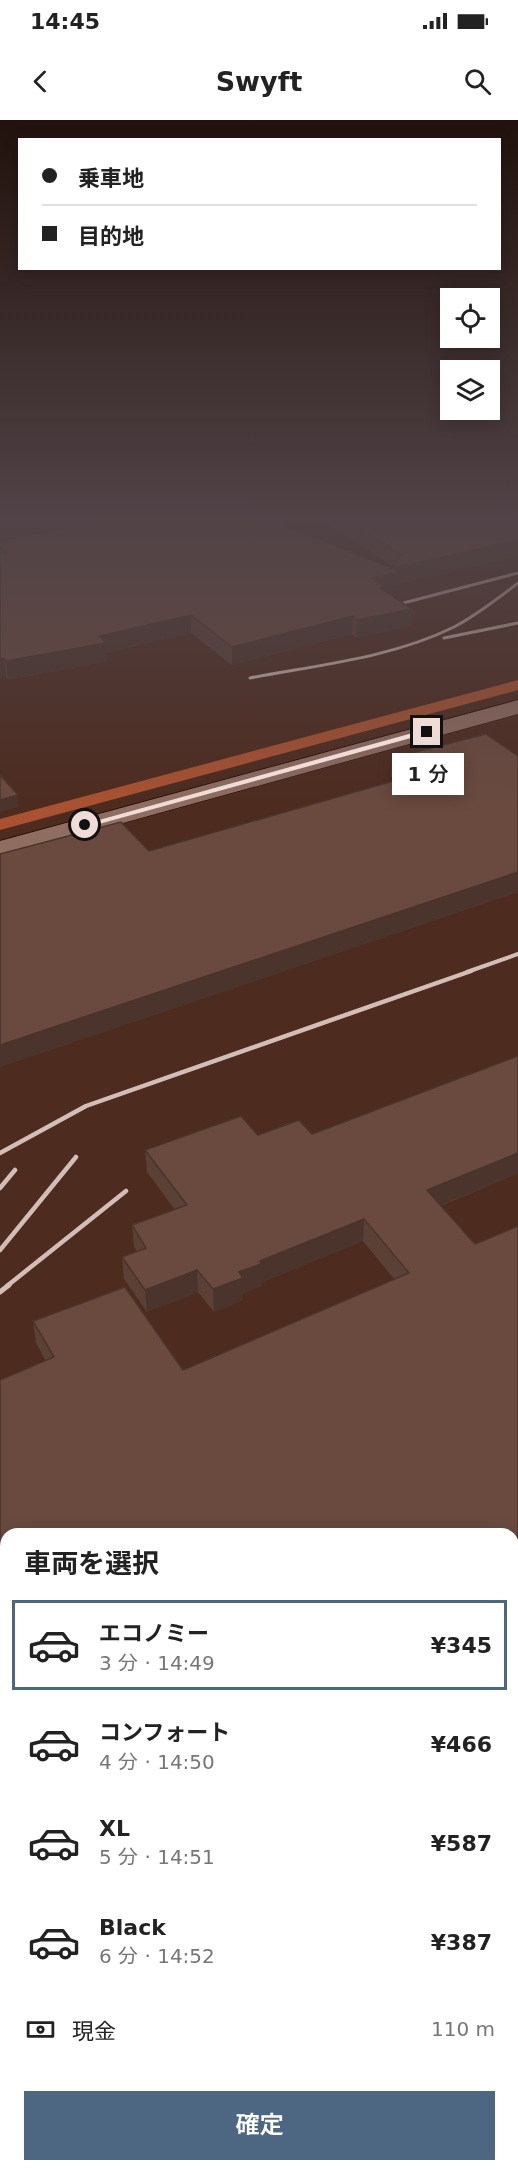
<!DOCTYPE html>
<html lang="ja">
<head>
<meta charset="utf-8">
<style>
  body { margin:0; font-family:"DejaVu Sans","Noto Sans JP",sans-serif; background:#f2f2f2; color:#222; height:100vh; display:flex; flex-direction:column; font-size:22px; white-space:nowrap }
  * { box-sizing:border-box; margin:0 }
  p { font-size:20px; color:#767676 }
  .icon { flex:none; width:33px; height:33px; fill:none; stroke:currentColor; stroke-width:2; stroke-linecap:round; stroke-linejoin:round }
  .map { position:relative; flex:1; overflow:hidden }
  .panel { position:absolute; left:0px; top:1408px; width:519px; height:644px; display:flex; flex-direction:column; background:#fff; border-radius:18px 18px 0 0; box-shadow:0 3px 15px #0003 }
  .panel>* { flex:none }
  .top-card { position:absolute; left:18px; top:18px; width:483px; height:132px; border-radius:0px; box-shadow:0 3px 15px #0003; display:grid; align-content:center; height:132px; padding:0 24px; background:#fff }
  .controls { position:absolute; left:440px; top:168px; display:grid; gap:12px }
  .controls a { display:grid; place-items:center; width:60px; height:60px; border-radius:0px; background:#fff; box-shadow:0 3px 15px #0003; font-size:30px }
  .end { position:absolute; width:27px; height:27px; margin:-14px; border:8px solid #f0dcd6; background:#111; box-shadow:0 0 0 3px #111 }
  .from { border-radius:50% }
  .bubble { position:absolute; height:42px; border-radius:0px; background:#fff; box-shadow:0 3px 15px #0003; font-size:20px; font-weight:600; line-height:42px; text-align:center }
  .top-card b { display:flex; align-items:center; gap:21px; height:57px; font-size:22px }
  .top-card b+b { border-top:2px solid #e0e0e0 }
  .top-card i { width:15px; height:15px; background:#222 }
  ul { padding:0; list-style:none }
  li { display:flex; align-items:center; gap:18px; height:90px; margin:0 12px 9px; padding:0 12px; border:3px solid transparent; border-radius:0px }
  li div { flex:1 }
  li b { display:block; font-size:22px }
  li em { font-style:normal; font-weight:600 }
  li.selected { border-color:#4d6783 }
  li>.icon { width:54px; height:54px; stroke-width:1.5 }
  h2 { padding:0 24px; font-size:27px; line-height:72px }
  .pay { display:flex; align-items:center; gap:15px; height:66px; padding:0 24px; font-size:22px }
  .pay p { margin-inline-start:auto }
  .button { display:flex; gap:12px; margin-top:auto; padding:12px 24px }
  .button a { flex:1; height:69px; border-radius:0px; background:#4d6783; color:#fff; font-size:24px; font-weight:600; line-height:69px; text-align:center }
  .status { display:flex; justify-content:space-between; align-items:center; height:42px; padding:0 30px; background:#fff; direction:ltr }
  .status svg { height:16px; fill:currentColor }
  header { display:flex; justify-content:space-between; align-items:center; height:78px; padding:0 24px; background:#fff; font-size:27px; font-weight:600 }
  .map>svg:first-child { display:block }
  .built { fill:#4d2b1f; fill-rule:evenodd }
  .water { fill:#a95231 }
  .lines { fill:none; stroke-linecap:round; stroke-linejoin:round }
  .minor-casing { stroke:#220902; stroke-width:1 }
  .minor { fill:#8f6d61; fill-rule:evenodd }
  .rail-far4 { stroke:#d3beb7; stroke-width:3 }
  .rail-far3 { stroke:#d3beb7; stroke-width:4 }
  .rail-far2 { stroke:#d3beb7; stroke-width:4.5 }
  .rail-far1 { stroke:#d3beb7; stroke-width:5 }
  .rail { stroke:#d3beb7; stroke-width:7 }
  .wall { fill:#5b4036 }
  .shaded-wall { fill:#4a342c }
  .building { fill:#6a4a3f; stroke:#4a342c; stroke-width:1.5 }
  .route { fill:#f0dcd6 }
</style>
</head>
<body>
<div class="status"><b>14:45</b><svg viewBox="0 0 49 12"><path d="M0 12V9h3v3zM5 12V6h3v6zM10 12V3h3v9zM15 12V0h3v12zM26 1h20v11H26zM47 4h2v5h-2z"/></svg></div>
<header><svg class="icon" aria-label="back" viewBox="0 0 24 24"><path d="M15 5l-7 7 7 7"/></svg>Swyft<svg class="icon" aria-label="search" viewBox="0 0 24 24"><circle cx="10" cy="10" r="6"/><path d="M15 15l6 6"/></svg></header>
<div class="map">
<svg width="518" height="2051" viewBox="0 0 518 2051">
  <rect width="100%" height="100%" fill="#3d2117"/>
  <path class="built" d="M0,400H518V2051H0ZM6,1414H513V2046H6Z"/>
  <path class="water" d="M518,560V570L0,710V699Z"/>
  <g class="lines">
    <defs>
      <path id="minor" d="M518,580V594L0,737V721Z
        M518,1744V1795L513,1797V1746Z
        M40,2046H102L100,2051H38Z"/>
    </defs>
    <use href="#minor" class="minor-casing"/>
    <use href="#minor" class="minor"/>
    <path class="rail-far4" d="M388,487L518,453
      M444,518L518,503
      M250,558C318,545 391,538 454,507C477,495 497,479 518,463"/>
    <path class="rail-far3" d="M467,852L518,834"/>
    <path class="rail-far2" d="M0,1033L86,986L471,851
      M0,1068L15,1050
      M0,1130L76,1037
      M7,1166L126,1071"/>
    <path class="rail-far1" d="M0,1172L9,1165"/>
    <path class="rail" d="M513,1723L518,1720
      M0,2033L6,2029"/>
  </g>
  <path class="wall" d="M0,400L394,449V447L322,400H518L401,464L400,469L387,472L411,506L356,518L352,514L232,545L191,513L106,533L107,541L8,560L6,556L0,558Z
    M486,614L518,772L0,947V734L149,731L395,660L391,657L392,638Z
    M518,936V1053L441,1086L475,1124L518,1106V1623L513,1626V1414H6V1470L0,1459V1260L46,1241L36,1223L33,1201L125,1167L183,1250L394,1159L363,1121L261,1163V1166L243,1173V1180L214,1192L198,1172L147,1192L124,1159L122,1137L137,1131L134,1127L132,1105L175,1090L147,1052L145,1030L241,996L258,1015L299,1000L312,1014Z"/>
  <path class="shaded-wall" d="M26,400H111L0,422V405Z
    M518,420V436L401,464L400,469L384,473L372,458L394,448Z
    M412,489L411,506L356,518L357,500Z
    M191,495V513L106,533L107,541L8,560L6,541L100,516Z
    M353,496L352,514L232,545V527Z
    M4,538L6,556L0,558V539Z
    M18,675L19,687L0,692V680Z
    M518,752V772L0,947V925Z
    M518,1033V1053L425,1092L427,1070Z
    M364,1099L363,1121L261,1163V1166L243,1173V1180L214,1192L213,1169L239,1152L260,1141Z
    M197,1150L198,1172L147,1192L145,1170Z
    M518,1604V1623L513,1626V1607Z
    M6,1715V1737L0,1741V1718Z
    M518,2018V2032L513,2036V2021Z"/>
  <path class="building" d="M0,400H26L0,405Z
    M104,400H271L401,452L372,458L384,466L380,468L412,489L357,500L353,496L232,527L191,495L100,516L106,523L6,541L4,538L0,539V434L7,433L0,426V421Z
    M348,400H518V420L394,448L401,434Z
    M486,614L518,636V752L0,925V734L121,702L149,731L414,655L392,638Z
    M0,655L18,675L0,680Z
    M518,936V1033L427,1070L475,1124L518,1106V1604L513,1607V1414H6V1455L0,1444V1260L54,1237L33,1201L125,1167L183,1250L409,1153L364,1099L260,1141L261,1144L239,1152L243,1158L213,1169L197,1150L145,1170L122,1137L146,1128L132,1105L187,1085L145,1030L241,996L258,1015L299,1000L312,1014Z
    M6,1498V1715L0,1718V1501Z
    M518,1823V2018L513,2021V1826Z
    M188,2046H387L390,2051H180Z"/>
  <linearGradient id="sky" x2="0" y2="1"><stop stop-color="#22120d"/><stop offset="0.58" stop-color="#514347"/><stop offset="1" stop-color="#514347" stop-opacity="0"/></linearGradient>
  <rect width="518" height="687" fill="url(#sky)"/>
  <path class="route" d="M427,609L429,613L88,707L81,705Z"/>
</svg>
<div class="controls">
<a><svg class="icon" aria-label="locate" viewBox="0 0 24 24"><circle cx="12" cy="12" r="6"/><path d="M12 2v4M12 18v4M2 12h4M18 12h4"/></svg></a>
<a><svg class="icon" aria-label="layers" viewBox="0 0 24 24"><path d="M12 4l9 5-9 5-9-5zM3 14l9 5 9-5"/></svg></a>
</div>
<i class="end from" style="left:85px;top:705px"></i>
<i class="end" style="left:427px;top:612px"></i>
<div class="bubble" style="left:392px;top:633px;width:72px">1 分</div>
<div class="top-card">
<b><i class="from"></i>乗車地</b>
<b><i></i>目的地</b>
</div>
<section class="panel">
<h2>車両を選択</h2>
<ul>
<li class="selected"><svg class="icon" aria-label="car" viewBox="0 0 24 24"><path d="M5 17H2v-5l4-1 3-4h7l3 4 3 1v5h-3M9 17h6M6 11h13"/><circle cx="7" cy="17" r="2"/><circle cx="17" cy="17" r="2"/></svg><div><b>エコノミー</b><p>3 分 · 14:49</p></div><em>¥345</em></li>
<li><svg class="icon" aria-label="car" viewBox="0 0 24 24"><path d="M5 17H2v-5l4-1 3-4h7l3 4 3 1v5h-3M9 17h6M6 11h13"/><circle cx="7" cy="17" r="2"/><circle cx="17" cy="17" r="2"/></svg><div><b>コンフォート</b><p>4 分 · 14:50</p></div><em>¥466</em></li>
<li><svg class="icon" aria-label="car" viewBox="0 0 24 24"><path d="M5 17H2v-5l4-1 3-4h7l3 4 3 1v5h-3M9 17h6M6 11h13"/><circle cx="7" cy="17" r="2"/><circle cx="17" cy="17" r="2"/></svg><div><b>XL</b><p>5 分 · 14:51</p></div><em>¥587</em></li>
<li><svg class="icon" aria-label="car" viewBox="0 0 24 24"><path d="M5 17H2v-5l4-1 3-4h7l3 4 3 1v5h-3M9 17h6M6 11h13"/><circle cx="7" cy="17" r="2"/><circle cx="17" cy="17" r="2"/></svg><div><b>Black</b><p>6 分 · 14:52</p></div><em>¥387</em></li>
</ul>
<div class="pay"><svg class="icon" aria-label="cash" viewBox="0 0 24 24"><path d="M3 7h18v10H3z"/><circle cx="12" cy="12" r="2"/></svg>現金<p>110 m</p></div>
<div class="button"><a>確定</a></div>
</section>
</div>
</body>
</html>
